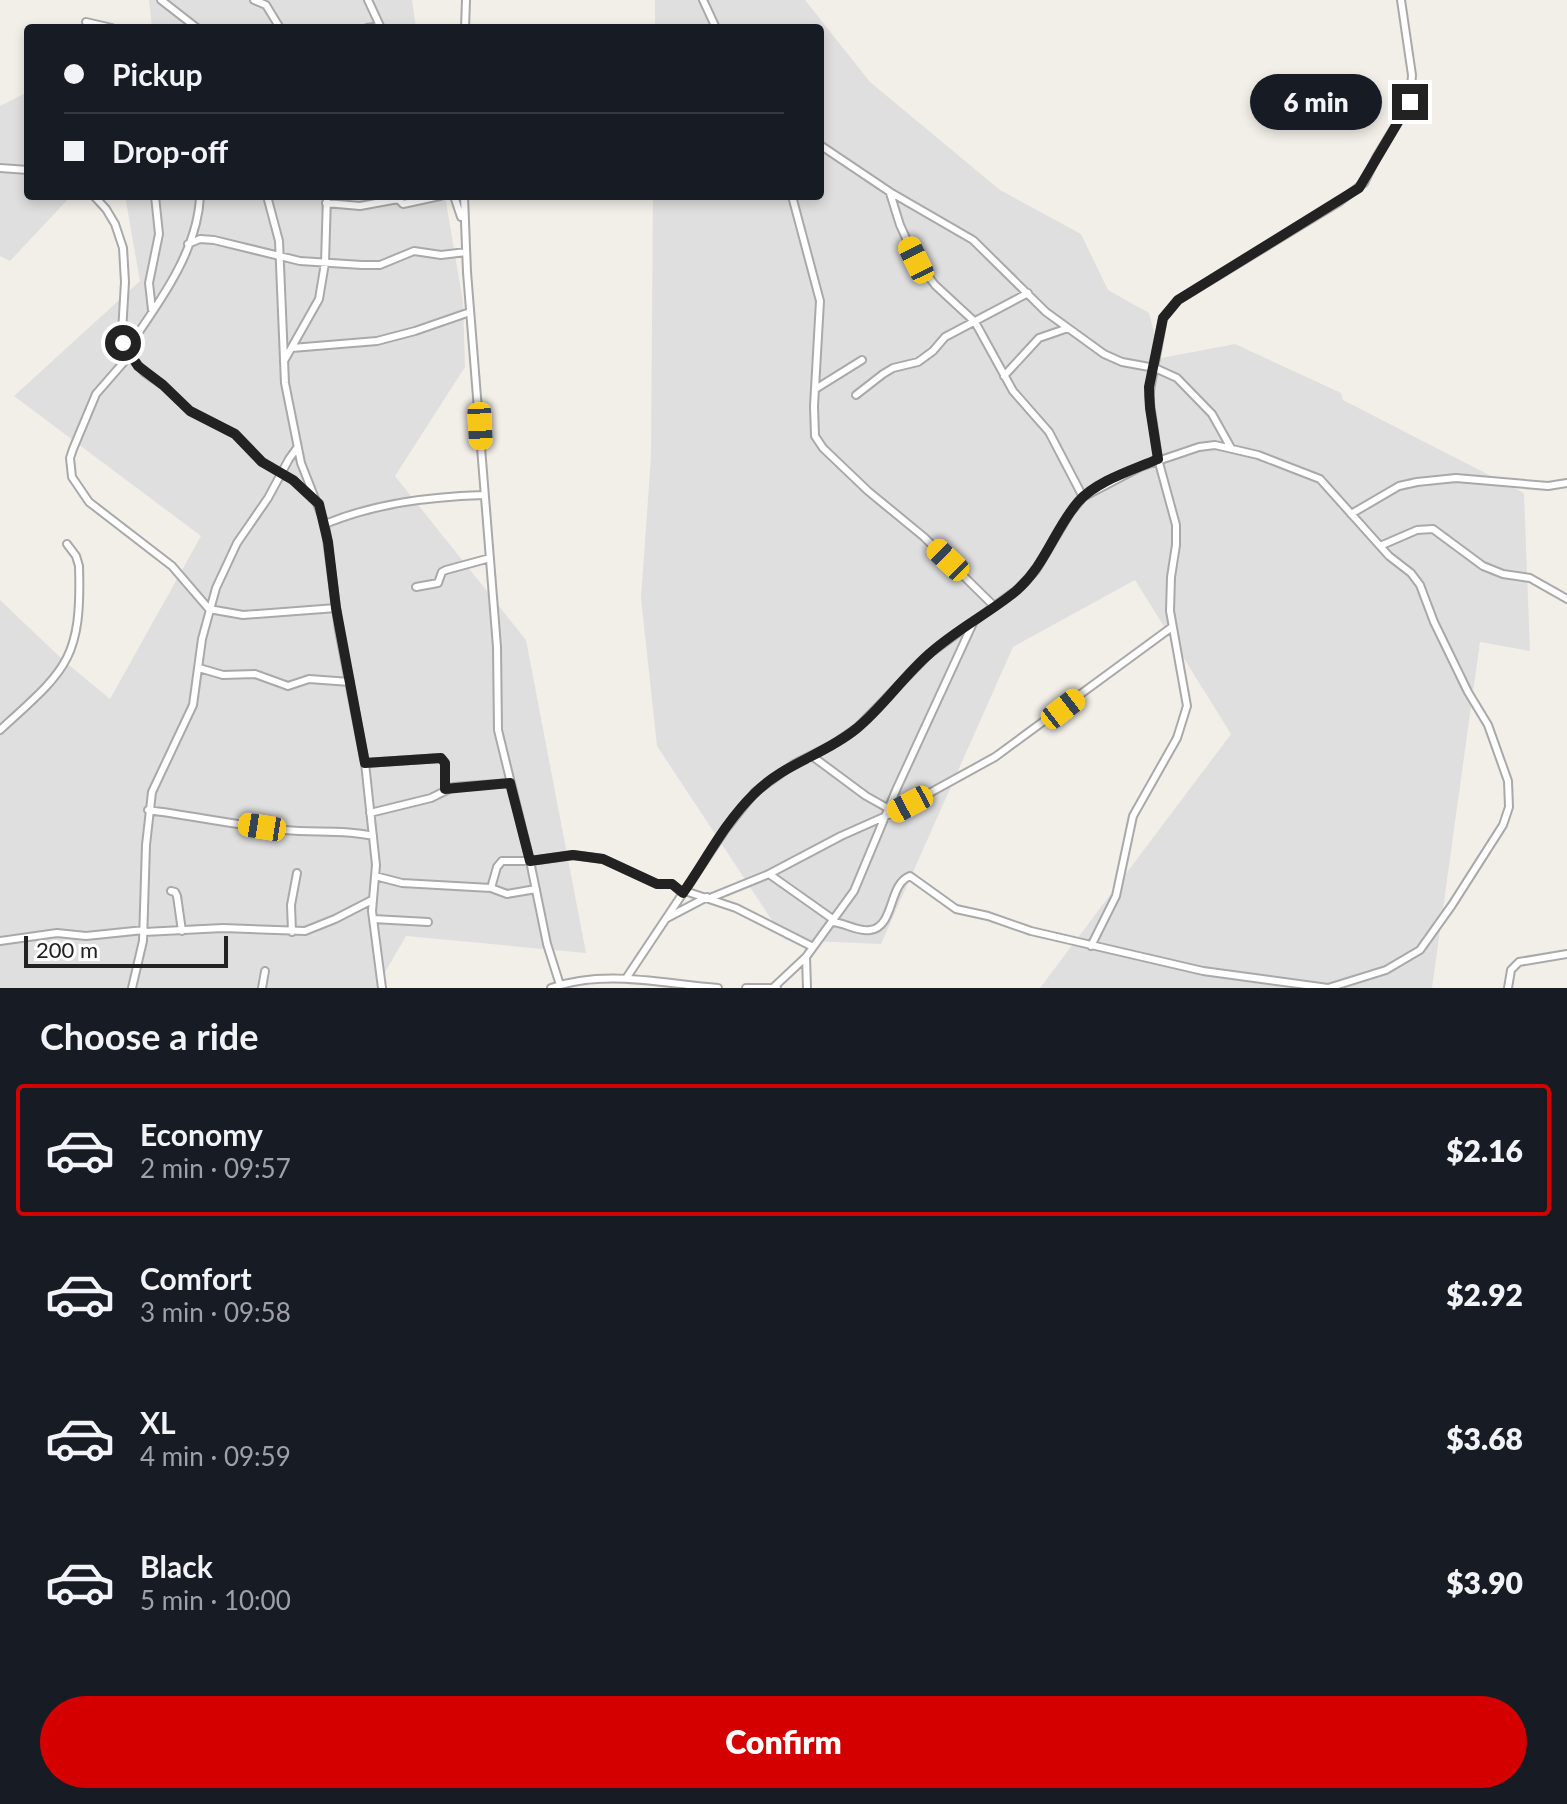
<!DOCTYPE html>
<html lang="en">
<head>
<meta charset="utf-8">
<style>
  body { margin:0; font-family:Lato,sans-serif; background:#20242c; color:#f1f3f6; height:100vh; display:flex; flex-direction:column; font-size:30px; white-space:nowrap }
  * { box-sizing:border-box; margin:0 }
  p { font-size:26px; color:#9ea1a6 }
  .icon { flex:none; width:44px; height:44px; fill:none; stroke:currentColor; stroke-width:2; stroke-linecap:round; stroke-linejoin:round }
  .map { position:relative; height:988px; overflow:hidden }
  .panel { display:flex; flex-direction:column; background:#171b24; flex:1 }
  .panel>* { flex:none }
  .guide { position:absolute; left:24px; top:24px; width:800px; height:176px; border-radius:8px; box-shadow:0 4px 12px #0003; display:grid; align-content:center; height:176px; padding:0 40px; background:#171b24 }
  .scale { position:absolute; left:24px; bottom:20px; width:204px; box-sizing:border-box; padding-left:8px; border:4px solid #222; border-top:0; font-size:22px; line-height:28px; white-space:nowrap; color:#222; -webkit-text-stroke:6px #fff; paint-order:stroke }
  .end { position:absolute; width:36px; height:36px; margin:-18px; border:10px solid #222; background:#fff; box-shadow:0 0 0 4px #fff }
  .from { border-radius:50% }
  .bubble { position:absolute; height:56px; border-radius:28px; background:#171b24; box-shadow:0 4px 12px #0003; font-size:26px; font-weight:800; line-height:56px; text-align:center }
  .car { position:absolute; width:24px; height:48px; margin:-24px -12px; border-radius:10px; box-shadow:0 0 6px 2px #0007; background:linear-gradient(#f5c518 24%,#345 0 40%,#f5c518 0 76%,#345 0 86%,#f5c518 0) }
  .guide b { display:flex; align-items:center; gap:28px; height:76px; font-size:30px }
  .guide b+b { border-top:2px solid #363941 }
  .guide i { width:20px; height:20px; background:#f1f3f6 }
  ul { padding:0; list-style:none }
  li { display:flex; align-items:center; gap:24px; height:132px; margin:0 16px 12px; padding:0 24px; border:4px solid transparent; border-radius:8px }
  li div { flex:1 }
  li b { display:block; font-size:30px }
  li em { font-style:normal; font-weight:800 }
  li.selected { border-color:#d40000 }
  li>.icon { width:72px; height:72px; stroke-width:1.5 }
  h2 { padding:0 40px; font-size:36px; line-height:96px }
  .primary-button { display:flex; gap:16px; margin-top:auto; padding:16px 40px }
  .primary-button a { flex:1; height:92px; border-radius:48px; background:#d40000; color:#fff; font-size:32px; font-weight:800; line-height:92px; text-align:center }
  .map>svg:first-child { display:block }
  .residential { fill:#e0dfdf }
  .lines { fill:none; stroke-linecap:round; stroke-linejoin:round }
  .street-casing { stroke:#a9a9a9; stroke-width:10 }
  .street { stroke:#fff; stroke-width:6 }
  .route { stroke:#222; stroke-width:10 }
</style>
</head>
<body>
<div class="map">
<svg width="1567" height="988" viewBox="0 0 1567 988">
  <rect width="100%" height="100%" fill="#f2efe9"/>
  <path class="residential" d="M149,0H412L416,28H152Z
    M655,0H805L870,82L1000,190L1081,234L1108,290L1149,313L1161,358L1235,344L1341,393L1343,400L1524,493L1530,651L1480,642L1432,988H1040L1231,734L1135,580L1013,647L881,944L785,940L657,746L641,598L651,457L653,196H820V28H655Z
    M28,92V196H71L10,261L0,256V106Z
    M125,196H445L463,302L465,367L395,476L526,640L586,953L406,936L376,988H0V600L64,661L110,699L201,536L14,396L140,281Z"/>
  <g class="lines">
    <defs>
      <path id="street" d="M161,0L197,28
        M254,0L266,5L280,28
        M368,0L381,28
        M703,0L716,28
        M86,22L112,28
        M367,28L380,26
        M465,28L466,0
        M820,145L890,192L973,240L1046,312L1104,354L1122,362L1155,368L1177,378L1212,414L1231,448
        M0,168L28,170
        M890,193L900,225L916,260L935,285L975,322L1013,391L1049,432L1083,497
        M94,196L106,209L115,224L123,248L125,282L122,332L126,351L144,372L163,385L190,411L235,434L262,462L293,480L315,501
        M200,196C198,249 161,300 132,342L130,355L96,394L73,449L70,458L72,477L89,502L172,566L209,609L243,615L336,608
        M267,196L279,241L285,383L301,463L325,524L339,630L365,763L376,865L372,911L382,988
        M454,196L461,217
        M464,196L467,272L497,647L498,730L530,861L547,944L560,985
        M792,196L820,301L814,406L815,436L823,448L868,491L924,537L994,606
        M326,203L360,206L398,199L403,204L440,196
        M188,244L200,239L214,240L300,261L362,265H380L414,251L441,255L466,252
        M152,310L149,283L159,234L155,196
        M292,348L377,341L415,331L470,312
        M284,361L319,299L325,263L327,196
        M1004,376L1039,338L1068,328
        M817,388L862,360
        M856,395L883,374L893,368L918,362L933,351L945,337L1028,293
        M1351,514L1399,486L1417,482L1456,478L1548,486L1567,483
        M325,524C376,503 429,497 483,495
        M1380,546L1417,530L1433,529L1483,566L1503,574L1530,578L1567,599
        M416,587L438,583L442,572L446,570L490,558
        M199,668L223,675L255,674L288,686L309,679L350,682
        M0,730C66,670 82,660 79,566L76,556L67,544
        M812,756L866,796L891,810
        M365,763L441,758L445,763V789
        M148,810C194,816 239,826 285,830C314,833 344,829 373,836
        M370,813L431,798L453,787L510,783
        M769,874L841,836L895,812L995,757L1172,627
        M375,876L402,883L491,888L507,894L536,889
        M491,888L497,867L502,861H530L573,855L603,859L657,884H672L683,893
        M171,891L175,892L177,896L182,931
        M685,891L736,908L813,947
        M710,898L769,874L834,920
        M667,918L707,897
        M373,919L428,922
        M144,932L223,928L305,931L335,919L372,900
        M292,932L291,905L297,873
        M0,941L57,933L86,936L144,930
        M1091,946L1116,896L1133,816L1177,738L1187,706L1170,611L1171,577L1176,545V525L1158,459L1149,396L1163,318L1178,300L1339,202L1364,183L1377,156L1410,102L1412,75L1401,0
        M806,957L807,988
        M627,977L725,830L755,792L794,764L832,745L858,727L929,654L1018,589L1036,570L1070,513L1083,497L1140,467L1199,447L1215,445L1258,455L1320,479L1389,556L1411,573L1420,585L1434,622L1468,692L1488,725L1508,781L1509,807L1503,825L1452,905L1420,950L1386,970L1328,988L1203,971L1031,931L988,916L956,909L910,876C888,884 895,927 870,930C858,932 845,923 833,922
        M774,987L806,957L854,891L897,788L974,621
        M132,988L143,941L146,845L152,792L193,705L202,639L216,588L237,543L268,498L289,459L297,448
        M262,988L265,971
        M551,988C605,969 663,984 718,988
        M746,988H777
        M1508,988L1511,970L1519,962L1567,954"/>
    </defs>
    <use href="#street" class="street-casing"/>
    <use href="#street" class="street"/>
  </g>
  <g class="lines">
    <path class="route" d="M123,343L138,366L163,385L190,411L235,434L262,462L293,480L319,504L328,542L336,608L365,763L441,758L445,763V789L510,783L530,861L573,855L603,859L657,884H672L683,893C706,860 725,822 754,794C783,764 824,755 856,729C882,708 902,678 928,655C955,630 988,614 1016,591C1045,566 1054,530 1078,502C1096,481 1133,470 1158,459L1150,408L1149,387L1163,318L1178,300L1359,188L1410,102"/>
  </g>
</svg>
<div class="scale">200 m</div>
<i class="end from" style="left:123px;top:343px"></i>
<i class="end" style="left:1410px;top:102px"></i>
<div class="bubble" style="left:1250px;top:74px;width:132px">6 min</div>
<i class="car" style="left:916px;top:260px;rotate:334deg"></i>
<i class="car" style="left:480px;top:426px;rotate:177deg"></i>
<i class="car" style="left:948px;top:560px;rotate:314deg"></i>
<i class="car" style="left:1063px;top:709px;rotate:52deg"></i>
<i class="car" style="left:910px;top:804px;rotate:242deg"></i>
<i class="car" style="left:262px;top:827px;rotate:279deg"></i>
<div class="guide">
<b><i class="from"></i>Pickup</b>
<b><i></i>Drop-off</b>
</div>
</div>
<section class="panel">
<h2>Choose a ride</h2>
<ul>
<li class="selected"><svg class="icon" aria-label="car" viewBox="0 0 24 24"><path d="M5 17H2v-5l4-1 3-4h7l3 4 3 1v5h-3M9 17h6M6 11h13"/><circle cx="7" cy="17" r="2"/><circle cx="17" cy="17" r="2"/></svg><div><b>Economy</b><p>2 min · 09:57</p></div><em>$2.16</em></li>
<li><svg class="icon" aria-label="car" viewBox="0 0 24 24"><path d="M5 17H2v-5l4-1 3-4h7l3 4 3 1v5h-3M9 17h6M6 11h13"/><circle cx="7" cy="17" r="2"/><circle cx="17" cy="17" r="2"/></svg><div><b>Comfort</b><p>3 min · 09:58</p></div><em>$2.92</em></li>
<li><svg class="icon" aria-label="car" viewBox="0 0 24 24"><path d="M5 17H2v-5l4-1 3-4h7l3 4 3 1v5h-3M9 17h6M6 11h13"/><circle cx="7" cy="17" r="2"/><circle cx="17" cy="17" r="2"/></svg><div><b>XL</b><p>4 min · 09:59</p></div><em>$3.68</em></li>
<li><svg class="icon" aria-label="car" viewBox="0 0 24 24"><path d="M5 17H2v-5l4-1 3-4h7l3 4 3 1v5h-3M9 17h6M6 11h13"/><circle cx="7" cy="17" r="2"/><circle cx="17" cy="17" r="2"/></svg><div><b>Black</b><p>5 min · 10:00</p></div><em>$3.90</em></li>
</ul>
<div class="primary-button"><a>Confirm</a></div>
</section>
</body>
</html>
